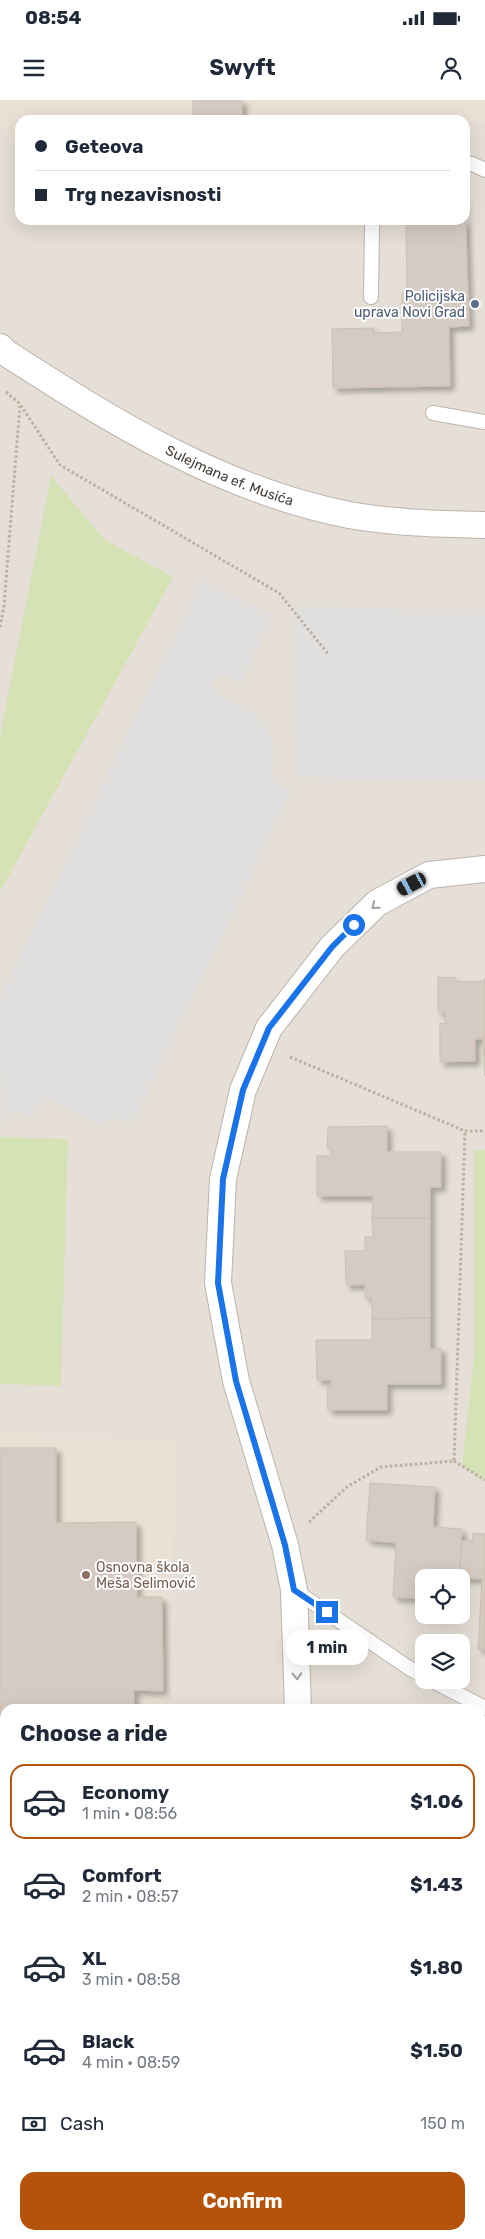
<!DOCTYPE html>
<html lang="en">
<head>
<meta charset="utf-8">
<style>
  body { margin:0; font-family:Rubik,sans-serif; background:#f6f6f7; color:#1f2937; height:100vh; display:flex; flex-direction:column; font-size:19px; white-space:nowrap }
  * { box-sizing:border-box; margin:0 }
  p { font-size:16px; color:#747a83 }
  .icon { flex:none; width:28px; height:28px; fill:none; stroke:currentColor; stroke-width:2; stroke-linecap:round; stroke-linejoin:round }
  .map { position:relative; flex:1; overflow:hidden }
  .drawer { position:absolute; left:0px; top:1604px; width:485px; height:536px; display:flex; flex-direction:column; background:#fff; border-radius:15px 15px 0 0; box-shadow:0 5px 20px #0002 }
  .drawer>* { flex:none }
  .guide { position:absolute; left:15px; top:15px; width:455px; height:110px; border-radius:15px; box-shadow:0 5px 20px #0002; display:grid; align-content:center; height:110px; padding:0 20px; background:#fff }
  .fabs { position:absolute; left:415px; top:1469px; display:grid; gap:10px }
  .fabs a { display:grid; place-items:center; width:55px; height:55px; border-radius:10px; background:#fff; box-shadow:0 5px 20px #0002; font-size:25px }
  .end { position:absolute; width:22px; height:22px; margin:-11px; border:6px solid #1a73e8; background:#fff; box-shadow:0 0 0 2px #fff }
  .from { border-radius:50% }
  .bubble { position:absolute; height:35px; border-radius:15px; background:#fff; box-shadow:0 5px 20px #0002; font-size:16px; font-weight:700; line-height:35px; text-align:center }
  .car { position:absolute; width:15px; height:30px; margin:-15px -8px; border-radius:6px; box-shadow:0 0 4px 1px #0007; background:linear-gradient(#222 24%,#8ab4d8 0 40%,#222 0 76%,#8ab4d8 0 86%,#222 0) }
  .guide b { display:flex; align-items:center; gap:18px; height:48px; font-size:19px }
  .guide b+b { border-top:1px solid #e0e1e3 }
  .guide i { width:12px; height:12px; background:#1f2937 }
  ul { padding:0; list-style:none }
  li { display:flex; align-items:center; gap:15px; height:75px; margin:0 10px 8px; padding:0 10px; border:2px solid transparent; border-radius:15px }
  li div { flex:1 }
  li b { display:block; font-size:19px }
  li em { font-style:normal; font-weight:700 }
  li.selected { border-color:#b45309 }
  li>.icon { width:45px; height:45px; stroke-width:1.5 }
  h2 { padding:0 20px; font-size:22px; line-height:60px }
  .pay { display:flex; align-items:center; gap:12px; height:55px; padding:0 20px; font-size:19px }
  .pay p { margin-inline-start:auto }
  .action { display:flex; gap:10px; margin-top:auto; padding:10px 20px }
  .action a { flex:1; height:58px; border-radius:15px; background:#b45309; color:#fff; font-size:20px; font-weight:700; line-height:58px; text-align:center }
  .status { display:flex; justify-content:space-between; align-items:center; height:35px; padding:0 25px; background:#fff; direction:ltr }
  .status svg { height:14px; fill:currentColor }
  header { display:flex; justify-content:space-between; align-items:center; height:65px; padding:0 20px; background:#fff; font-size:22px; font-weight:700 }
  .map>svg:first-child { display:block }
  .residential { fill:#e6dfd7; fill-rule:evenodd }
  .education { fill:#eae0d4 }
  .green { fill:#d5e2b6 }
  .parking { fill:#e1dfdd }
  .building { fill:#d6cbc2; stroke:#cdbfb3; filter:url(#shadow) }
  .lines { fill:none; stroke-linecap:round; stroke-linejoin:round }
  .lane-casing { stroke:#bdb4ac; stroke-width:16 }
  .street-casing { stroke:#bdb4ac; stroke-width:28 }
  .path { stroke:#bdae9f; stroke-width:3; stroke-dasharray:2.5 2.5; stroke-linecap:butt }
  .lane { stroke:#fff; stroke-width:14 }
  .street { stroke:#fff; stroke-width:26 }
  .oneway { stroke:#a29e9c }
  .route { stroke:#1a73e8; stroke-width:6 }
  .service-dot { fill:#5c6f8a; stroke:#fff; stroke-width:2 }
  .education-dot { fill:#8d6e63; stroke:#fff; stroke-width:2 }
  .labels { text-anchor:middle; stroke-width:4; stroke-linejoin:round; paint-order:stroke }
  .service-label { font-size:14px; fill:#4e5e75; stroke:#fff; text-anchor:end }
  .street-label { font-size:14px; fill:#453e38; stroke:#fff }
  .education-label { font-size:14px; fill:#785e54; stroke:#fff; text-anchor:start }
</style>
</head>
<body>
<div class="status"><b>08:54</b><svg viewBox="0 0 49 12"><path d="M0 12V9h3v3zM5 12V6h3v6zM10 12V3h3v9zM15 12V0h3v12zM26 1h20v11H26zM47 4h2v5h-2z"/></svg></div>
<header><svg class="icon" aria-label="menu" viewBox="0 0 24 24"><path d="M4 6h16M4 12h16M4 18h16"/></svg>Swyft<svg class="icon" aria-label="person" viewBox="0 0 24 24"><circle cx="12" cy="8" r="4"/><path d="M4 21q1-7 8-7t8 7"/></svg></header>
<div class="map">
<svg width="485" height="2139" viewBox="0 0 485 2139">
  <defs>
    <filter id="shadow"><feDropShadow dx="4.5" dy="4.5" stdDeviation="2.5" flood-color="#0004"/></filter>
  </defs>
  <rect width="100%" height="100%" fill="#f2eee9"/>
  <path class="residential" d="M0,0H485V2139H0ZM20,20H465V120H20ZM424,1478H461V1515H424ZM424,1542H461V1580H424ZM5,1609H480V2135H5Z"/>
  <path class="education" d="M0,0H485V24H465V20H20V47L12,41L0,25Z
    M0,1334L176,1342L167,1609H5V1650H0Z"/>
  <path class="green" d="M51,376L105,440L173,477L0,792V636Z
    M0,1037L68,1039L61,1286L0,1284Z
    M474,1050H485V1380L462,1366L474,1256Z
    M0,1830L5,1843V2135H220V2139H0Z"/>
  <path class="parking" d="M201,480L273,515L241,582L221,574L214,579L213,587L218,594L250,609L262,621L272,639L274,658L271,675L280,685L292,690L132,1024L115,1019L106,1020L103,1026L44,997L31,1018L19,1012L8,1015L1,1026L0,898Z
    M295,507L485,510V680L296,678Z"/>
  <path class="building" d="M193,0H242V20H193Z
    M465,100L469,226L449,227L450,286L333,288L332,229L374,228L373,233L402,232V193H407L406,120H465Z
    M438,877L456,878V882L484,881L485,878V976L483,939H475V961L440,962V923L445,924V912H438Z
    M387,1026V1052H441V1087H430V1118H372L373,1096H317V1056H331V1048H327L328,1027Z
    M372,1118H430V1218L372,1219V1198H365V1185H346L345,1151H365V1137H373Z
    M430,1218V1249L441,1248V1284H387V1310H328L327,1288H331V1280H317L316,1240H372V1219Z
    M0,1348H56V1423L136,1422L137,1497H162L163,1591L134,1590V1609H5V1636H0Z
    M370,1383L435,1387L433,1427L462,1429L459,1478H424L422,1499L393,1497L396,1443L366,1440Z
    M473,1433L485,1434V1550L478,1549L482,1479L459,1478L462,1441H472Z
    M480,1829H485V1891H480Z
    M398,2135H456V2139H398Z"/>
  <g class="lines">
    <defs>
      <path id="lane" d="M465,64H472L485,70
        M371,197L372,126L374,120
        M433,313L485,322
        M294,1490L409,1568L424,1576
        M431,1580L485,1608
        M480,1665H485
        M480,1746L485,1744"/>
      <g id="street">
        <path id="s1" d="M0,247L6,253C113,322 222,390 349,415C394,423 440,424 485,425"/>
        <path d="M298,1609L294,1490L285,1445L236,1281L218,1183L223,1079L243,990L269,928L332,847L377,803L429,775L485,769"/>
        <path d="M251,2139L252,2135"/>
      </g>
    </defs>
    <use href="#lane" class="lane-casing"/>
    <use href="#street" class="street-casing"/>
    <path class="path" d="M6,292L20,304L60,365L279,493L329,555
      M0,527L4,506L20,305
      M290,957L465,1031H485
      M454,1361L485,1380
      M309,1422L347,1387L381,1367L454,1361L465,1031
      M0,1766L5,1773
      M0,1970L5,1976
      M480,1991H485
      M144,2135L147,2139"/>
    <use href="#lane" class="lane"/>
    <use href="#street" class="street"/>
  </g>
  <defs><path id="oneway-chevron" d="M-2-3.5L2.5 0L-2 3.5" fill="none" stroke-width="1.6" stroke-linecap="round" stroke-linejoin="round" transform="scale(1.25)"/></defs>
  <g class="oneway">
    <use href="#oneway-chevron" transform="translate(375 806) rotate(141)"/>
    <use href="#oneway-chevron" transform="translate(297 1576) rotate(88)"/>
  </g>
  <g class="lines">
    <path class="route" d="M327,1512L294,1490L285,1445L236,1281L218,1183L223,1079L243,990L269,928L332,847L354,825"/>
  </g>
  <circle class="service-dot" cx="475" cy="204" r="5"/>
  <circle class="education-dot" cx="86" cy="1475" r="5"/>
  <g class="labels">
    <g class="service-label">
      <text x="465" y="201">Policijska<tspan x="465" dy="16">uprava Novi Grad</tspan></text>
    </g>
    <g class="street-label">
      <text dy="5" stroke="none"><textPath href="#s1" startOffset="264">Sulejmana ef. Musića</textPath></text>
    </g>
    <g class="education-label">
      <text x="96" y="1472">Osnovna škola<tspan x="96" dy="16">Meša Selimović</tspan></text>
    </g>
  </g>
</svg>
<div class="fabs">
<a><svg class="icon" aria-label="locate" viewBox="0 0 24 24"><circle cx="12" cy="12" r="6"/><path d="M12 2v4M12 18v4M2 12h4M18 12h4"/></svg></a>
<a><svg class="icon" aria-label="layers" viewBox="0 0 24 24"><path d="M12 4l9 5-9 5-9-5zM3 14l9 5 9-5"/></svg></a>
</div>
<i class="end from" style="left:354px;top:825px"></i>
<i class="end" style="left:327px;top:1512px"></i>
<div class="bubble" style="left:286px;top:1530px;width:82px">1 min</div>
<i class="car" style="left:412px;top:784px;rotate:242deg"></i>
<div class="guide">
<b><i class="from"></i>Geteova</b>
<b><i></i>Trg nezavisnosti</b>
</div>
<section class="drawer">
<h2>Choose a ride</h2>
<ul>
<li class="selected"><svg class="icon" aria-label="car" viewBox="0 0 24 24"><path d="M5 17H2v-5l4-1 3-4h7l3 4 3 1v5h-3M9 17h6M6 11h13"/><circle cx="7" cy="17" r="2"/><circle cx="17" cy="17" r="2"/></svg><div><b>Economy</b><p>1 min · 08:56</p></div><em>$1.06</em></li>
<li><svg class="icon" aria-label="car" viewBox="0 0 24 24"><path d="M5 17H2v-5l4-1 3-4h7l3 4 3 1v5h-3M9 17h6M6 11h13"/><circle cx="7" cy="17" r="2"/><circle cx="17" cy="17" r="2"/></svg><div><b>Comfort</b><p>2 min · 08:57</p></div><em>$1.43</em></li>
<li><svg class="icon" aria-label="car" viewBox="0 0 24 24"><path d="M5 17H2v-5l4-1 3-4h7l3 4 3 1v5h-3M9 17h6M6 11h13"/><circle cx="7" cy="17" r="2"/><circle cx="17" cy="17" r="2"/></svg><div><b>XL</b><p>3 min · 08:58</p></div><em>$1.80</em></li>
<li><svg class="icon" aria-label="car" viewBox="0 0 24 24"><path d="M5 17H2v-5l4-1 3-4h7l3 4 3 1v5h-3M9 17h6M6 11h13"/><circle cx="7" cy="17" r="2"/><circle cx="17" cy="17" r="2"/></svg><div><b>Black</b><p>4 min · 08:59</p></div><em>$1.50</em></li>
</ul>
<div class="pay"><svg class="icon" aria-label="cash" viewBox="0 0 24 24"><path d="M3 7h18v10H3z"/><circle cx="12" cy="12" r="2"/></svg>Cash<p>150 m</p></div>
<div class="action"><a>Confirm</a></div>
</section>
</div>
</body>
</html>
